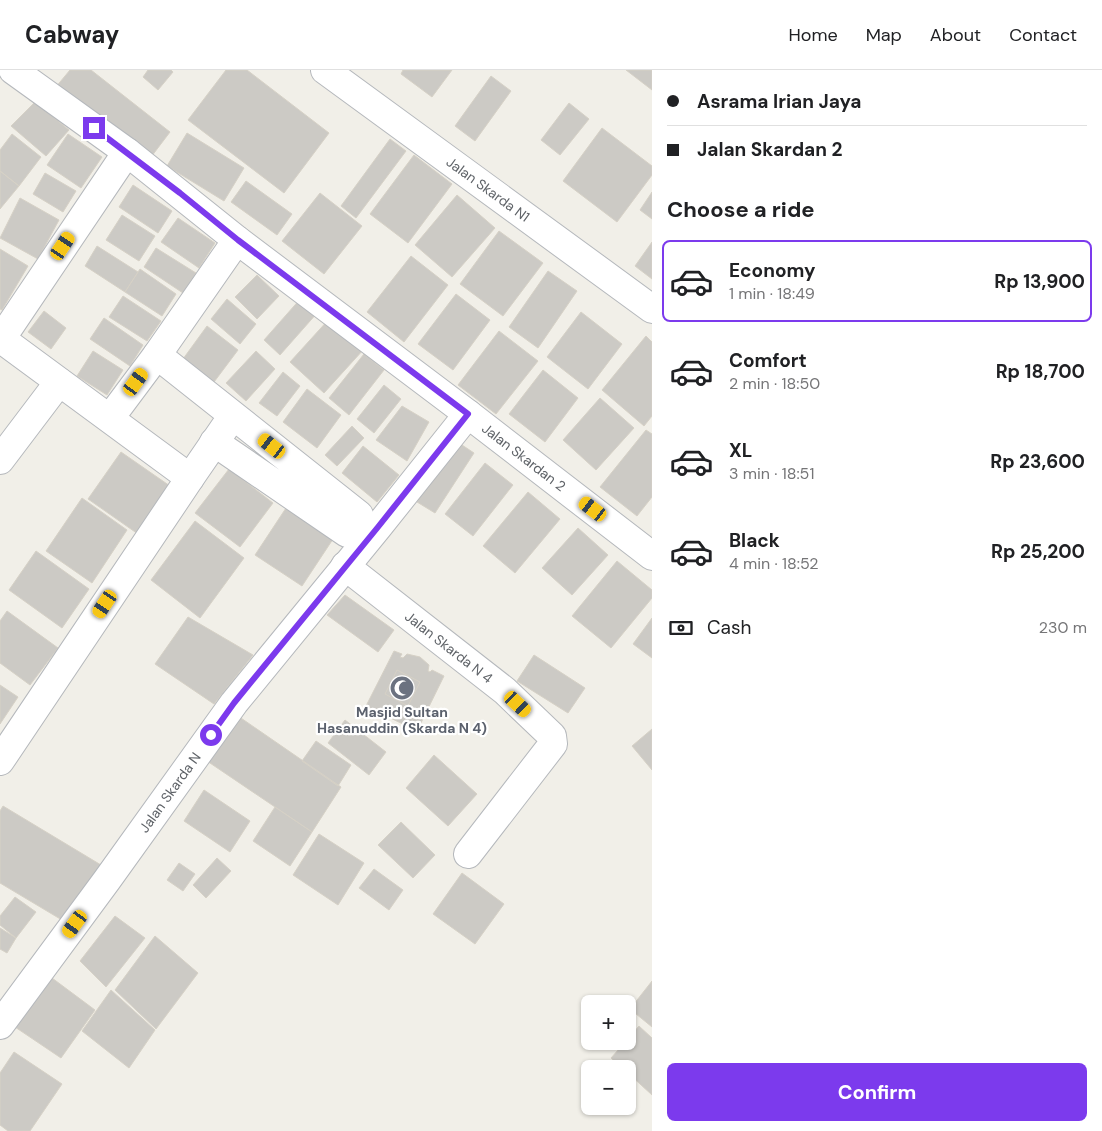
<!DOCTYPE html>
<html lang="en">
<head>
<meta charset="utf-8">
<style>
  body { margin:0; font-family:"DM Sans",sans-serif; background:#f2f2f2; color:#202124; height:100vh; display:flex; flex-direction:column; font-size:19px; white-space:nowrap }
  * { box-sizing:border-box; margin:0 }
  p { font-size:16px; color:#757577 }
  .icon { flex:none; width:28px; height:28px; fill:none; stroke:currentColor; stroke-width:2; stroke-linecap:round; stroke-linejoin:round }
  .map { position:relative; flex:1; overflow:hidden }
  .sheet { display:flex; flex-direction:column; background:#fff; width:450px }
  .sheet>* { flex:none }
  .guide { display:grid; align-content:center; height:110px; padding:0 15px; background:#fff }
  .buttons { position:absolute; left:581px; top:925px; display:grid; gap:10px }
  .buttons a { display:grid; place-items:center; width:55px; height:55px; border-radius:8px; background:#fff; box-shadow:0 1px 4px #0004; font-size:25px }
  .end { position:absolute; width:22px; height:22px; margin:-11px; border:6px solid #7c3aed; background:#fff; box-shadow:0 0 0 2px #fff }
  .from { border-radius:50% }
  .car { position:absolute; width:15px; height:30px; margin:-15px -8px; border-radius:6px; box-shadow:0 0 4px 1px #0007; background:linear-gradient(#f5c518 24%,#345 0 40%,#f5c518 0 76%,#345 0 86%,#f5c518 0) }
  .guide b { display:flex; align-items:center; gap:18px; height:48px; font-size:19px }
  .guide b+b { border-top:1px solid #e0e0e0 }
  .guide i { width:12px; height:12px; background:#202124 }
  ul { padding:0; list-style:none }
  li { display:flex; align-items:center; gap:15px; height:82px; margin:0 10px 8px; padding:0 5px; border:2px solid transparent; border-radius:8px }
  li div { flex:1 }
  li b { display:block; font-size:19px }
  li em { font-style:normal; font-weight:700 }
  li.selected { border-color:#7c3aed }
  li>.icon { width:45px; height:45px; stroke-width:1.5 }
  h2 { padding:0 15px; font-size:22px; line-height:60px }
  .pay { display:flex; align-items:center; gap:12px; height:55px; padding:0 15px; font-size:19px }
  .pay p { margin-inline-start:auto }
  .action { display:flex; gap:10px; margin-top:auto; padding:10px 15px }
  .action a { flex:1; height:58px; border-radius:8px; background:#7c3aed; color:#fff; font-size:20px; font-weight:700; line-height:58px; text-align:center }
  header { display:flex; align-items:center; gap:30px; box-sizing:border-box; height:70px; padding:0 25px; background:#fff; border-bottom:1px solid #e0e0e0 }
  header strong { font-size:24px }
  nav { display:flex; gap:28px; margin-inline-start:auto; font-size:18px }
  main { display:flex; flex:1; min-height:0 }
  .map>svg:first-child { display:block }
  .building { fill:#cccac5; stroke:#d6d1c6 }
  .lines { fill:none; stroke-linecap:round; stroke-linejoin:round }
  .minor-casing { stroke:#b5b8bc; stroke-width:30 }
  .minor { stroke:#fff; stroke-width:28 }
  .route { stroke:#7c3aed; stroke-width:6 }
  .labels { text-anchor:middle; stroke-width:4.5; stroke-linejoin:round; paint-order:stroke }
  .street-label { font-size:14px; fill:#5f6368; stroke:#fff }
  .worship-label { font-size:14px; font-weight:bold; fill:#5b616d; stroke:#fff }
</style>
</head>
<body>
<header>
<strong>Cabway</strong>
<nav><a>Home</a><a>Map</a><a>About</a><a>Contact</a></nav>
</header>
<main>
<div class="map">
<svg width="652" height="1061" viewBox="0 0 652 1061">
  <rect width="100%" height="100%" fill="#f1efe8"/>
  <path class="building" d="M70,0H91L170,62L148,91L55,18Z
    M148,0H171L173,2L158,20L143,7Z
    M226,0H247L329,63L284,123L188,50Z
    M403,0H452L432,27L401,4Z
    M626,0H652V20Z
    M491,6L511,21L475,71L455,56Z
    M35,32L69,60L46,86L11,56Z
    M569,33L589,49L560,85L541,70Z
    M602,58L652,96V105L617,152L563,111Z
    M187,63L244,98L224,131L167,96Z
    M12,64L41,87L19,116L0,101V80Z
    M68,64L102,87L81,118L47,95Z
    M390,69L406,81L356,148L341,136Z
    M414,85L452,114L408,173L370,144Z
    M0,101L19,116L0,139Z
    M45,103L76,121L63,142L33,124Z
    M246,111L292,144L277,165L231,132Z
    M133,115L172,141L158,163L119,137Z
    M652,122V149L640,140Z
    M320,123L362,156L324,204L282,171Z
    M457,125L495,158L452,207L415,175Z
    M20,128L59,150L38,189L0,168Z
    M122,145L155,166L139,191L106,170Z
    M178,148L215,173L199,198L161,172Z
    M499,161L543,193L503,246L460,214Z
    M652,172V209L635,196Z
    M97,176L138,202L125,222L85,196Z
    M156,178L196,203L183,223L144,197Z
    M0,179L28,196L2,240L0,239Z
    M411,186L448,215L404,272L367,242Z
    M140,199L176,224L162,246L125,222Z
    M548,201L577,221L538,278L509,257Z
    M257,205L279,226L257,249L235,227Z
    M456,224L490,250L453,300L418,274Z
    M123,226L161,251L147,271L109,247Z
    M302,227L318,242L280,285L264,270Z
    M227,229L256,254L240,274L211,249Z
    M44,241L66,258L51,279L28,262Z
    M581,242L622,274L588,319L547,287Z
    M104,248L143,275L130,296L90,269Z
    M330,248L364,279L324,323L290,292Z
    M207,256L238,280L214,312L183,289Z
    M499,261L538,291L496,344L458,315Z
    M646,266L652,272V346L644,356L602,320Z
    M93,281L123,300L107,325L77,306Z
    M256,281L275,299L246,331L226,313Z
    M364,284L384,300L349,345L329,328Z
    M543,300L578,328L545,372L509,344Z
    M283,302L300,316L277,346L259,333Z
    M384,315L401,329L374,363L357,349Z
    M307,319L341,345L317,378L283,352Z
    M600,328L634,358L596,400L563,370Z
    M402,336L429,352L407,391L376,370Z
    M352,356L364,368L337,396L325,385Z
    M646,360L652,364V427L637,446L600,417Z
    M456,371L474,383L435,443L417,432Z
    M363,376L399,405L377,432L342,403Z
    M121,382L170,416L138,464L88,429Z
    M485,393L513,415L473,466L445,444Z
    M229,399L273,433L240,477L195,443Z
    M528,422L560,449L515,503L483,476Z
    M82,428L127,460L92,513L46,481Z
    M288,435L335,466L302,516L255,485Z
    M195,451L244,488L200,548L151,510Z
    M578,458L608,485L572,525L542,498Z
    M36,481L89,519L62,558L9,520Z
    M617,491L652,520V528L611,578L572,546Z
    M345,525L394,560L378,582L327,545Z
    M7,541L58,578L30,615L0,593V551Z
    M188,547L253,585L214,634L155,594Z
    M652,548V588L633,574Z
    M394,581L402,584L400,587L403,588L407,584L420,587L429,595L428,601L430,602L432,600L444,606L417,661L366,636Z
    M534,585L585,618L568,643L517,611Z
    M397,600L420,612L408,636L385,624Z
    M0,615L18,627L0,654Z
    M238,646L341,717L312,762L207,691Z
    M345,650L386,682L369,705L328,673Z
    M652,659V700L632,676Z
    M316,671L351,695L338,716L302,691Z
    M434,685L477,724L448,756L406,718Z
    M204,720L250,751L230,782L184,751Z
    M3,736L101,795L67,853L0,813V741Z
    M275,737L312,762L290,796L253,771Z
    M401,752L435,785L413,808L378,775Z
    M319,764L364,793L338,835L293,805Z
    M217,788L231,801L206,828L193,815Z
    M179,793L195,804L183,821L167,810Z
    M374,799L403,820L389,840L359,818Z
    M462,803L504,834L475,874L433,844Z
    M15,827L36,842L16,868L0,855V846Z
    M115,846L145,868L106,917L80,891Z
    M0,858L16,868L7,883L0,879Z
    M155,866L198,903L156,959L115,920Z
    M52,908L95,940L61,988L15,957Z
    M652,911V957L630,939Z
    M111,920L155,960L129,998L82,961Z
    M639,956L652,968V1025L628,1003V999H622L611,988L626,971H628V969Z
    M14,982L62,1014L30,1061H8L0,1055V1003Z"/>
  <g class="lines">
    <defs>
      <g id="minor">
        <path id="s1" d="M13,0L127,82L237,170L468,344L652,486"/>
        <path id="s2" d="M325,0L652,239"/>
        <path d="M0,268L190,408"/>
        <path d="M1,269L127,82"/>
        <path d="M110,348L157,285"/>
        <path d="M214,372L347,463L352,462L361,451L359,445L157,285L237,170"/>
        <path d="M0,390L59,312"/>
        <path id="s3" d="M345,496L505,621L552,666L553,674L468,784"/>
        <path d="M0,691L190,408L225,357"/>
        <path id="s4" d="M0,955L107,810L234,633L378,457L468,344"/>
      </g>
    </defs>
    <use href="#minor" class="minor-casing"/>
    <use href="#minor" class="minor"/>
  </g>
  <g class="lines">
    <path class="route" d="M94,58L180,123L238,170L468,344L378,457L234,633L211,665"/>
  </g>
  <defs>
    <symbol id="mosque-disc" viewBox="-11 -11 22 22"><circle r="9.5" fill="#6b7280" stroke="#fff"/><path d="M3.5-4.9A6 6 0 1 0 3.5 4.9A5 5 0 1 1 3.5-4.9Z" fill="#fff"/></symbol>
  </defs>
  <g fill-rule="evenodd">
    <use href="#mosque-disc" x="388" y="604" width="28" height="28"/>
  </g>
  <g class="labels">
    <g class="street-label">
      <text dy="5" stroke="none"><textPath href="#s2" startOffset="202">Jalan Skarda N1</textPath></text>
      <text dy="5" stroke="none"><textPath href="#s1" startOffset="641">Jalan Skardan 2</textPath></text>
      <text dy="5" stroke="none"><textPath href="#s3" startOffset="132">Jalan Skarda N 4</textPath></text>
      <text dy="5" stroke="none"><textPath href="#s4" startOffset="288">Jalan Skarda N</textPath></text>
    </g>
    <g class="worship-label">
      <text x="402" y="647">Masjid Sultan<tspan x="402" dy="16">Hasanuddin (Skarda N 4)</tspan></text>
    </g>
  </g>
</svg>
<div class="buttons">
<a>+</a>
<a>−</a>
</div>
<i class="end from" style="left:211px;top:665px"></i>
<i class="end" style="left:94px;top:58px"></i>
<i class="car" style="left:63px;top:176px;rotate:34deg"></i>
<i class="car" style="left:136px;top:312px;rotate:36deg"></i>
<i class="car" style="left:272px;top:376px;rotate:308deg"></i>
<i class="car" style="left:593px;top:439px;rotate:307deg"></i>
<i class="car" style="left:105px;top:534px;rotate:214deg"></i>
<i class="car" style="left:518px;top:634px;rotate:133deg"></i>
<i class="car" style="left:75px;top:854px;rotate:216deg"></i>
</div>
<section class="sheet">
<div class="guide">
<b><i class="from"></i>Asrama Irian Jaya</b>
<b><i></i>Jalan Skardan 2</b>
</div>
<h2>Choose a ride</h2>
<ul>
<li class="selected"><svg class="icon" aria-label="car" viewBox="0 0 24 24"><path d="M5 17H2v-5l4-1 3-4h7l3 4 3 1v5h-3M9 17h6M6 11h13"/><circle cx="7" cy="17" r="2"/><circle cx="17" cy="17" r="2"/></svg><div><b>Economy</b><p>1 min · 18:49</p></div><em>Rp 13,900</em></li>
<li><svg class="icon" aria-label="car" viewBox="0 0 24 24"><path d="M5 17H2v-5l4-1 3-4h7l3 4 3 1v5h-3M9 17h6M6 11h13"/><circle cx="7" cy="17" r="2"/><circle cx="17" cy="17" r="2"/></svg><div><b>Comfort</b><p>2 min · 18:50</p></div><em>Rp 18,700</em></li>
<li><svg class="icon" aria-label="car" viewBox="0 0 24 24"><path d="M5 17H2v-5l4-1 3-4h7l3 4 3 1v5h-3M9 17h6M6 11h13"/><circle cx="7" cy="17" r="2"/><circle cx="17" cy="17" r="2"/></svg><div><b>XL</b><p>3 min · 18:51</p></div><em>Rp 23,600</em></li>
<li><svg class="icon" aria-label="car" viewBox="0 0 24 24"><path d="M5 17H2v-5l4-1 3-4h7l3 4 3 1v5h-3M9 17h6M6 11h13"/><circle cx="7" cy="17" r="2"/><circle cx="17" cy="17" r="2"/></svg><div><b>Black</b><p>4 min · 18:52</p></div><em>Rp 25,200</em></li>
</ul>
<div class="pay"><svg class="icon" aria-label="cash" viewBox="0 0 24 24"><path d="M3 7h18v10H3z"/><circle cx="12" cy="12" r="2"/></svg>Cash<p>230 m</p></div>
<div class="action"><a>Confirm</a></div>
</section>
</main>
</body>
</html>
